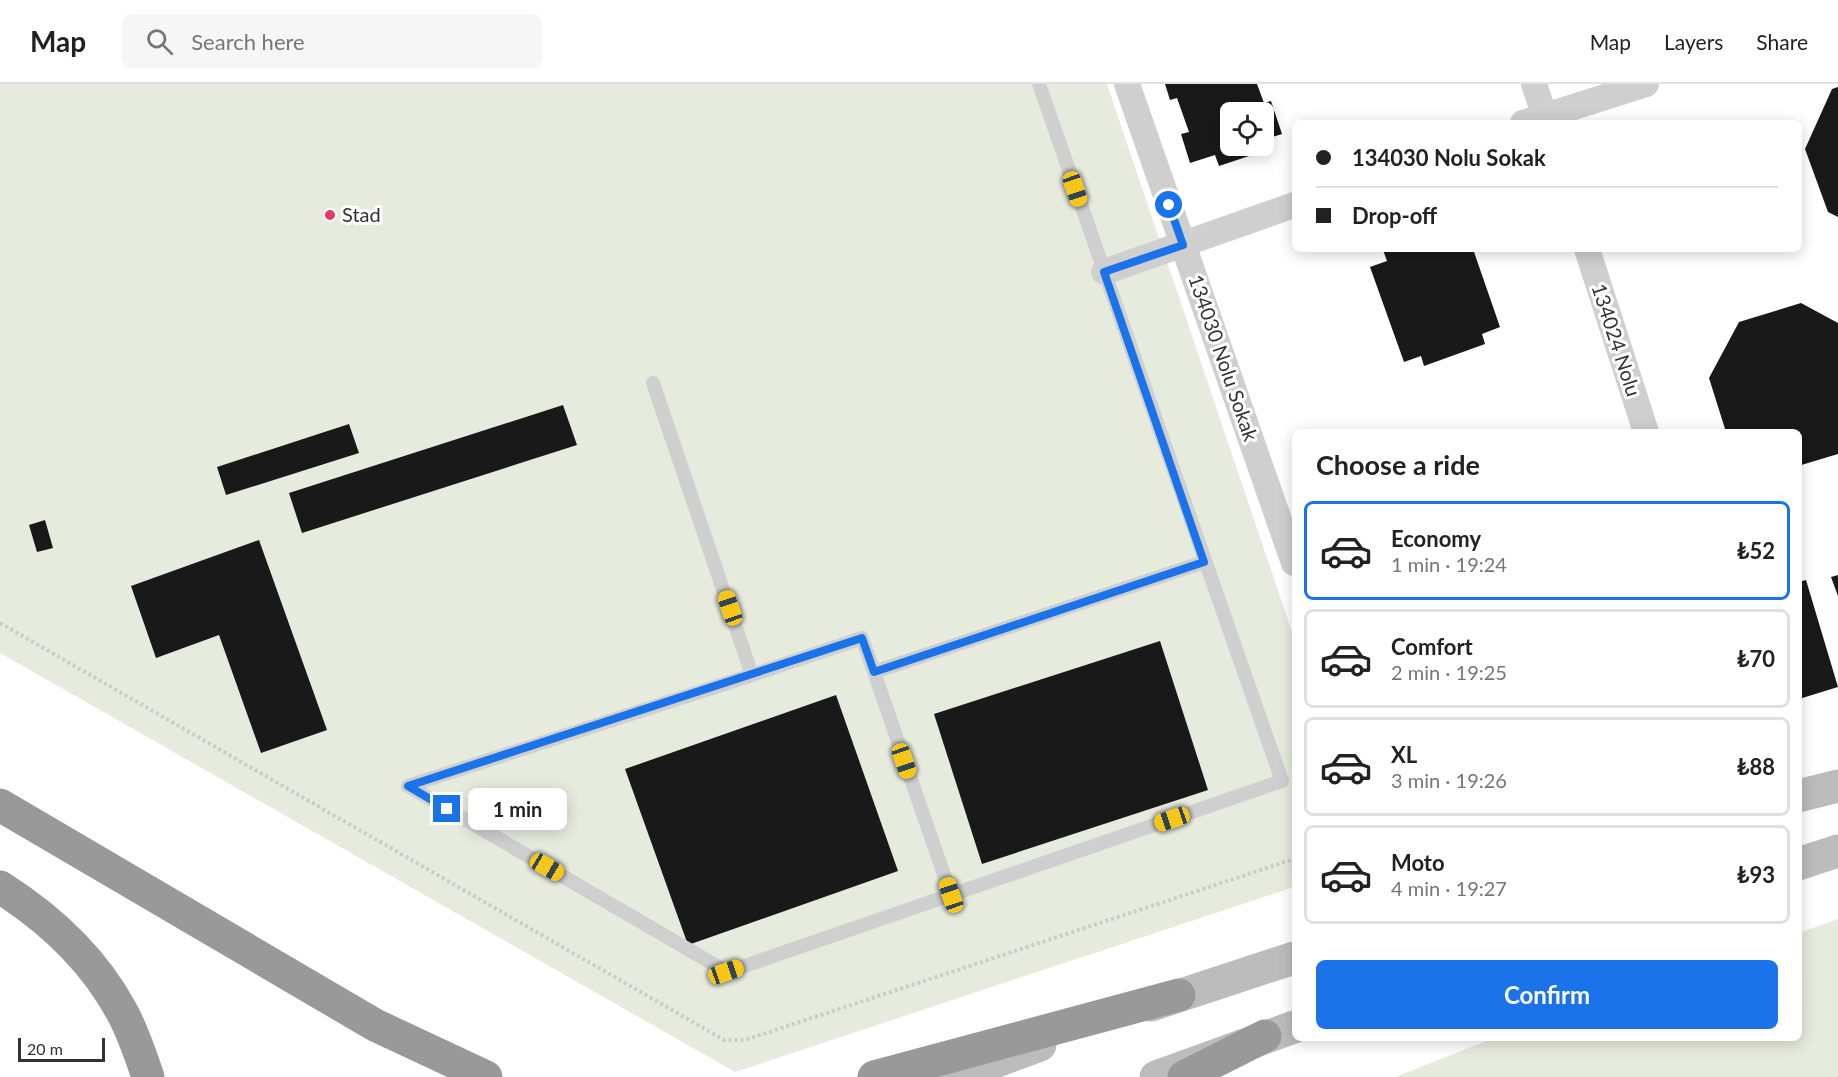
<!DOCTYPE html>
<html lang="en">
<head>
<meta charset="utf-8">
<style>
  body { margin:0; font-family:Lato,sans-serif; background:#f6f6f6; color:#222; height:100vh; display:flex; flex-direction:column; font-size:22px; white-space:nowrap }
  * { box-sizing:border-box; margin:0 }
  p { font-size:20px; color:#767676 }
  .icon { flex:none; width:33px; height:33px; fill:none; stroke:currentColor; stroke-width:2; stroke-linecap:round; stroke-linejoin:round }
  .map { position:relative; flex:1; overflow:hidden }
  .side { position:absolute; left:1292px; top:345px; width:510px; height:612px; display:flex; flex-direction:column; background:#fff; border-radius:9px; box-shadow:0 3px 15px #0003 }
  .side>* { flex:none }
  .top-card { position:absolute; left:1292px; top:36px; width:510px; height:132px; border-radius:9px; box-shadow:0 3px 15px #0003; display:grid; align-content:center; height:132px; padding:0 24px; background:#fff }
  .fabs { position:absolute; left:1220px; top:18px; display:grid; gap:12px }
  .fabs a { display:grid; place-items:center; width:54px; height:54px; border-radius:9px; background:#fff; box-shadow:0 3px 15px #0003; font-size:30px }
  .scale { position:absolute; left:18px; bottom:15px; width:87px; box-sizing:border-box; padding-left:6px; border:3px solid #323232; border-top:0; font-size:16px; line-height:21px; white-space:nowrap; color:#323232; -webkit-text-stroke:4px #fff; paint-order:stroke }
  .end { position:absolute; width:27px; height:27px; margin:-14px; border:8px solid #1a73e8; background:#fff; box-shadow:0 0 0 3px #fff }
  .from { border-radius:50% }
  .bubble { position:absolute; height:42px; border-radius:9px; background:#fff; box-shadow:0 3px 15px #0003; font-size:20px; font-weight:700; line-height:42px; text-align:center }
  .car { position:absolute; width:18px; height:36px; margin:-18px -9px; border-radius:8px; box-shadow:0 0 4px 2px #0007; background:linear-gradient(#f5c518 24%,#345 0 40%,#f5c518 0 76%,#345 0 86%,#f5c518 0) }
  .top-card b { display:flex; align-items:center; gap:21px; height:57px; font-size:22px }
  .top-card b+b { border-top:2px solid #e0e0e0 }
  .top-card i { width:15px; height:15px; background:#222 }
  ul { padding:0; list-style:none }
  li { display:flex; align-items:center; gap:18px; height:99px; margin:0 12px 9px; padding:0 12px; border:3px solid #e0e0e0; border-radius:9px }
  li div { flex:1 }
  li b { display:block; font-size:22px }
  li em { font-style:normal; font-weight:700 }
  li.current { border-color:#1a73e8 }
  li>.icon { width:54px; height:54px; stroke-width:1.5 }
  h2 { padding:0 24px; font-size:27px; line-height:72px }
  .action { display:flex; gap:12px; margin-top:auto; padding:12px 24px }
  .action a { flex:1; height:69px; border-radius:9px; background:#1a73e8; color:#fff; font-size:24px; font-weight:700; line-height:69px; text-align:center }
  header { display:flex; align-items:center; gap:36px; box-sizing:border-box; height:84px; padding:0 30px; background:#fff; border-bottom:2px solid #e0e0e0 }
  header strong { font-size:28px }
  nav { display:flex; gap:33px; margin-inline-start:auto; font-size:21px }
  .search { width:420px; height:54px; background:#f6f6f6; display:flex; align-items:center; gap:15px; box-sizing:border-box; padding:0 21px; border-radius:9px; color:#767676; font-size:22px }
  .map>svg:first-child { display:block }
  .green { fill:#e7ebde }
  .building { fill:#191919 }
  .lines { fill:none; stroke-linecap:round; stroke-linejoin:round }
  .path { stroke:#ccc; stroke-width:4; stroke-dasharray:3 3; stroke-linecap:butt }
  .service { stroke:#cfcfcf; stroke-width:14 }
  .minor { stroke:#cfcfcf; stroke-width:26 }
  .secondary { stroke:#bcbcbc; stroke-width:33 }
  .motorway { stroke:#999; stroke-width:33 }
  .route { stroke:#1a73e8; stroke-width:8 }
  .poi-dot { fill:#e53865; stroke:#fff; stroke-width:2 }
  .labels { text-anchor:middle; stroke-width:6; stroke-linejoin:round; paint-order:stroke }
  .poi-label { font-size:20px; fill:#323232; stroke:#fff; text-anchor:start }
  .street-label { font-size:20px; fill:#323232; stroke:#fff }
</style>
</head>
<body>
<header>
<strong>Map</strong>
<div class="search"><svg class="icon" aria-label="search" viewBox="0 0 24 24"><circle cx="10" cy="10" r="6"/><path d="M15 15l6 6"/></svg>Search here</div>
<nav><a>Map</a><a>Layers</a><a>Share</a></nav>
</header>
<div class="map">
<svg width="1838" height="993" viewBox="0 0 1838 993">
  <rect width="100%" height="100%" fill="#fff"/>
  <path class="green" d="M0,0H1107L1294,554V803L735,988L0,569Z
    M1838,835V993H1395L1494,954H1798L1799,849Z"/>
  <path class="building" d="M1165,0H1257L1264,19L1271,17L1282,50L1263,56V28H1230V62H1252L1255,70L1219,82L1215,71L1190,79L1181,50L1189,48L1177,14L1170,16Z
    M1838,3V133L1828,128L1805,65L1832,5Z
    M1386,165H1473L1500,243L1482,250L1485,260L1424,282L1421,272L1404,278L1370,183L1387,177L1383,166Z
    M1801,219L1838,239V370L1798,382V348H1726L1709,294L1739,238Z
    M563,321L577,361L302,449L289,409Z
    M349,340L359,369L226,411L217,383Z
    M45,436L53,464L37,468L29,441Z
    M259,456L327,646L261,669L219,551L156,574L131,502Z
    M1838,491V512L1831,493Z
    M1806,496L1838,603L1799,615L1798,498Z
    M1160,557L1208,706L982,780L934,630Z
    M836,611L898,787L688,861L625,685Z"/>
  <g class="lines">
    <path class="path" d="M0,539L724,956H745L1294,775"/>
    <path class="service" d="M653,299L752,591L862,554L874,588
      M408,702L727,888L1282,697L1039,0
      M408,702L752,591
      M951,811L874,588L1204,478"/>
    <path class="minor" d="M1127,0L1294,479
      M1534,0L1547,39
      M1523,39L1646,0
      M1587,165L1646,348
      M1104,188L1294,121"/>
    <path class="secondary" d="M1798,712L1838,702
      M1798,780L1838,767
      M1151,921L1294,874
      M954,993L1040,961
      M1156,993L1294,943"/>
    <path class="motorway" d="M0,721L375,941L486,993
      M0,803C49,834 94,876 122,928C133,948 141,972 148,993
      M874,993L1179,911
      M1184,993L1265,952"/>
  </g>
  <g class="lines">
    <path class="route" d="M447,725L408,702L862,554L874,588L1204,478L1104,188L1183,161L1169,121"/>
  </g>
  <circle class="poi-dot" cx="330" cy="131" r="6"/>
  <g class="labels">
    <g class="poi-label">
      <text x="342" y="138">Stad</text>
    </g>
    <g class="street-label">
      <text transform="translate(1616 256) rotate(72)" y="7">134024 Nolu</text>
      <text transform="translate(1223 274) rotate(71)" y="7">134030 Nolu Sokak</text>
    </g>
  </g>
</svg>
<div class="fabs">
<a><svg class="icon" aria-label="locate" viewBox="0 0 24 24"><circle cx="12" cy="12" r="6"/><path d="M12 2v4M12 18v4M2 12h4M18 12h4"/></svg></a>
</div>
<div class="scale">20 m</div>
<i class="end from" style="left:1169px;top:121px"></i>
<i class="end" style="left:447px;top:725px"></i>
<div class="bubble" style="left:468px;top:704px;width:99px">1 min</div>
<i class="car" style="left:1075px;top:105px;rotate:161deg"></i>
<i class="car" style="left:730px;top:524px;rotate:341deg"></i>
<i class="car" style="left:904px;top:677px;rotate:161deg"></i>
<i class="car" style="left:1172px;top:735px;rotate:251deg"></i>
<i class="car" style="left:547px;top:783px;rotate:120deg"></i>
<i class="car" style="left:951px;top:811px;rotate:341deg"></i>
<i class="car" style="left:726px;top:888px;rotate:71deg"></i>
<div class="top-card">
<b><i class="from"></i>134030 Nolu Sokak</b>
<b><i></i>Drop-off</b>
</div>
<section class="side">
<h2>Choose a ride</h2>
<ul>
<li class="current"><svg class="icon" aria-label="car" viewBox="0 0 24 24"><path d="M5 17H2v-5l4-1 3-4h7l3 4 3 1v5h-3M9 17h6M6 11h13"/><circle cx="7" cy="17" r="2"/><circle cx="17" cy="17" r="2"/></svg><div><b>Economy</b><p>1 min · 19:24</p></div><em>₺52</em></li>
<li><svg class="icon" aria-label="car" viewBox="0 0 24 24"><path d="M5 17H2v-5l4-1 3-4h7l3 4 3 1v5h-3M9 17h6M6 11h13"/><circle cx="7" cy="17" r="2"/><circle cx="17" cy="17" r="2"/></svg><div><b>Comfort</b><p>2 min · 19:25</p></div><em>₺70</em></li>
<li><svg class="icon" aria-label="car" viewBox="0 0 24 24"><path d="M5 17H2v-5l4-1 3-4h7l3 4 3 1v5h-3M9 17h6M6 11h13"/><circle cx="7" cy="17" r="2"/><circle cx="17" cy="17" r="2"/></svg><div><b>XL</b><p>3 min · 19:26</p></div><em>₺88</em></li>
<li><svg class="icon" aria-label="car" viewBox="0 0 24 24"><path d="M5 17H2v-5l4-1 3-4h7l3 4 3 1v5h-3M9 17h6M6 11h13"/><circle cx="7" cy="17" r="2"/><circle cx="17" cy="17" r="2"/></svg><div><b>Moto</b><p>4 min · 19:27</p></div><em>₺93</em></li>
</ul>
<div class="action"><a>Confirm</a></div>
</section>
</div>
</body>
</html>
